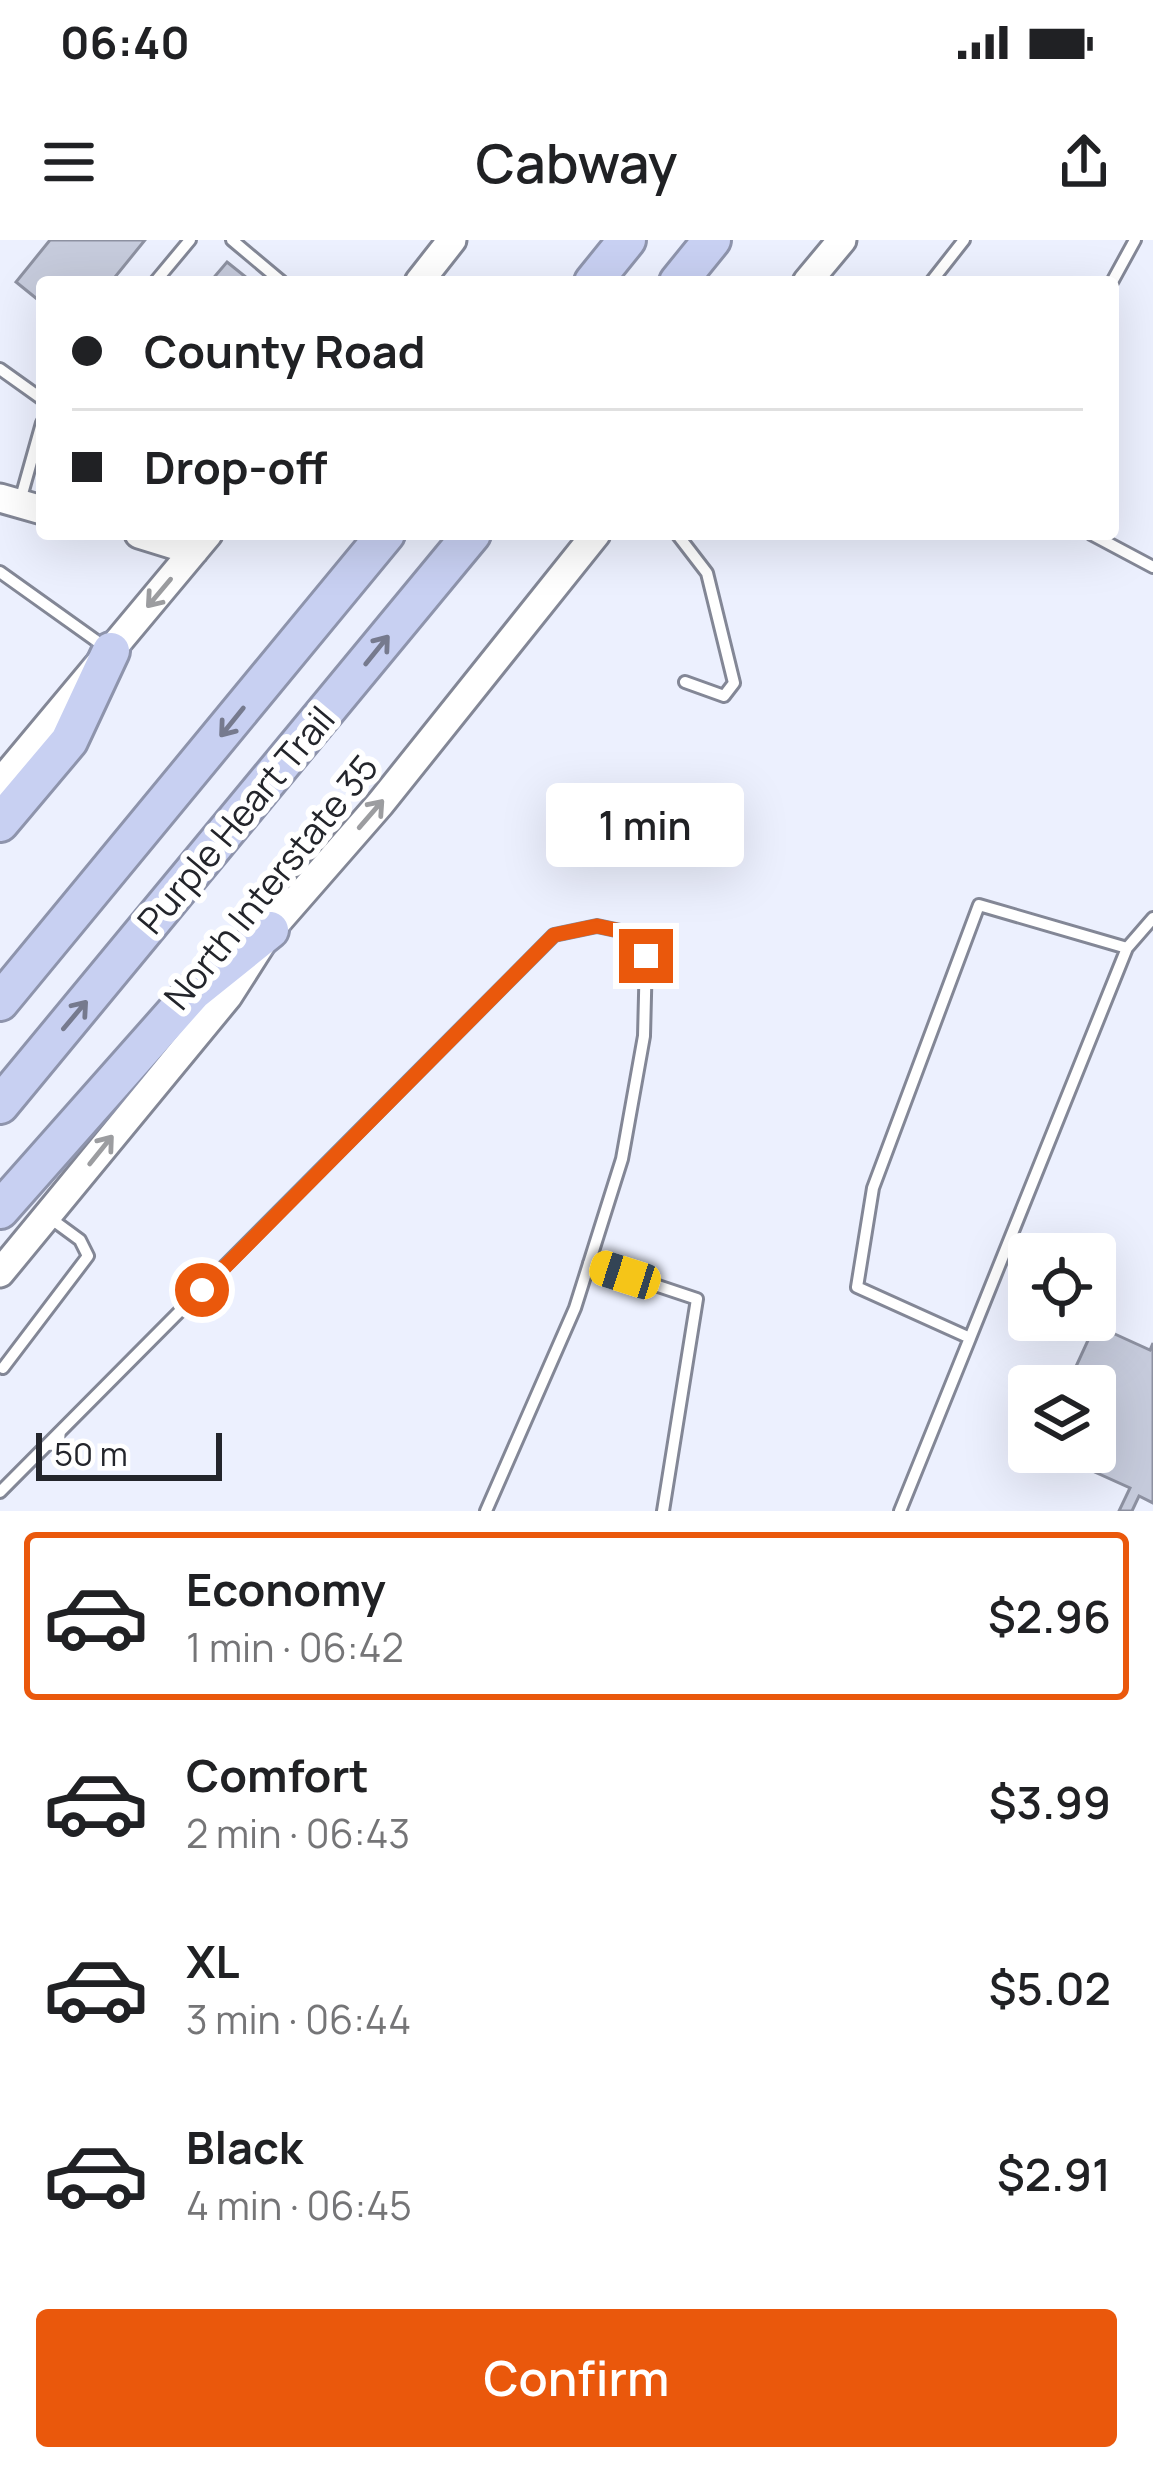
<!DOCTYPE html>
<html lang="en">
<head>
<meta charset="utf-8">
<style>
  body { margin:0; font-family:Manrope,sans-serif; background:#f6f6f6; color:#202124; height:100vh; display:flex; flex-direction:column; font-size:45px; white-space:nowrap }
  * { box-sizing:border-box; margin:0 }
  p { font-size:39px; color:#757577 }
  .icon { flex:none; width:66px; height:66px; fill:none; stroke:currentColor; stroke-width:2; stroke-linecap:round; stroke-linejoin:round }
  .map { position:relative; height:1271px; overflow:hidden }
  .side { display:flex; flex-direction:column; background:#fff; flex:1 }
  .side>* { flex:none }
  .top-card { position:absolute; left:36px; top:36px; width:1083px; height:264px; border-radius:12px; box-shadow:0 12px 48px #0002; display:grid; align-content:center; height:264px; padding:0 36px; background:#fff }
  .fabs { position:absolute; left:1008px; top:993px; display:grid; gap:24px }
  .fabs a { display:grid; place-items:center; width:108px; height:108px; border-radius:12px; background:#fff; box-shadow:0 12px 48px #0002; font-size:60px }
  .scale { position:absolute; left:36px; bottom:30px; width:186px; box-sizing:border-box; padding-left:12px; border:6px solid #23252b; border-top:0; font-size:33px; line-height:42px; white-space:nowrap; color:#23252b; -webkit-text-stroke:9px #fff; paint-order:stroke }
  .end { position:absolute; width:54px; height:54px; margin:-27px; border:15px solid #ea580c; background:#fff; box-shadow:0 0 0 6px #fff }
  .from { border-radius:50% }
  .bubble { position:absolute; height:84px; border-radius:12px; background:#fff; box-shadow:0 12px 48px #0002; font-size:39px; font-weight:600; line-height:84px; text-align:center }
  .car { position:absolute; width:36px; height:72px; margin:-36px -18px; border-radius:15px; box-shadow:0 0 9px 3px #0007; background:linear-gradient(#f5c518 24%,#345 0 40%,#f5c518 0 76%,#345 0 86%,#f5c518 0) }
  .top-card b { display:flex; align-items:center; gap:42px; height:114px; font-size:45px }
  .top-card b+b { border-top:3px solid #e0e0e0 }
  .top-card i { width:30px; height:30px; background:#202124 }
  ul { padding:21px 0 0; list-style:none }
  li { display:flex; align-items:center; gap:36px; height:168px; margin:0 24px 18px; padding:0 12px; border:6px solid transparent; border-radius:12px }
  li div { flex:1 }
  li b { display:block; font-size:45px }
  li em { font-style:normal; font-weight:600 }
  li.active { border-color:#ea580c }
  li>.icon { width:108px; height:108px; stroke-width:1.5 }
  .button { display:flex; gap:24px; margin-top:auto; padding:24px 36px }
  .button a { flex:1; height:138px; border-radius:12px; background:#ea580c; color:#fff; font-size:48px; font-weight:600; line-height:138px; text-align:center }
  .status { display:flex; justify-content:space-between; align-items:center; height:84px; padding:0 60px; background:#fff; direction:ltr }
  .status svg { height:33px; fill:currentColor }
  header { display:flex; justify-content:space-between; align-items:center; height:156px; padding:0 36px; background:#fff; font-size:54px; font-weight:600 }
  .map>svg:first-child { display:block }
  .building { fill:#c6cbdc; stroke:#8d91a1; stroke-width:3 }
  .lines { fill:none; stroke-linecap:round; stroke-linejoin:round }
  .lane-casing { stroke:#838796; stroke-width:16 }
  .secondary-casing { stroke:#838796; stroke-width:33 }
  .highway-casing { stroke:#8e94ac; stroke-width:42 }
  .lane { stroke:#fff; stroke-width:10 }
  .secondary { stroke:#fff; stroke-width:27 }
  .highway { stroke:#c8d0f2; stroke-width:36 }
  .oneway { stroke:#9c9da0 }
  .oneway2 { stroke:#767a8e }
  .route { stroke:#ea580c; stroke-width:15 }
  .labels { text-anchor:middle; stroke-width:12; stroke-linejoin:round; paint-order:stroke }
  .street-label { font-size:36px; fill:#23252b; stroke:#fff }
</style>
</head>
<body>
<div class="status"><b>06:40</b><svg viewBox="0 0 49 12"><path d="M0 12V9h3v3zM5 12V6h3v6zM10 12V3h3v9zM15 12V0h3v12zM26 1h20v11H26zM47 4h2v5h-2z"/></svg></div>
<header><svg class="icon" aria-label="menu" viewBox="0 0 24 24"><path d="M4 6h16M4 12h16M4 18h16"/></svg>Cabway<svg class="icon" aria-label="share" viewBox="0 0 24 24"><path d="M12 15V3M7 8l5-5 5 5M5 13v7h14v-7"/></svg></header>
<div class="map">
<svg width="1153" height="1271" viewBox="0 0 1153 1271">
  <rect width="100%" height="100%" fill="#ecf0fe"/>
  <path class="building" d="M50,0H145L111,42H42V63L16,42Z
    M227,22L252,42H210Z
    M1095,1085L1150,1110L1153,1103V1263L1139,1256L1132,1271H1119L1130,1248L1086,1228L1099,1200L1095,1146H1067Z"/>
  <g class="lines">
    <defs>
      <path id="lane" d="M232,0L282,42
        M155,42L190,0
        M931,42L964,0
        M1112,42L1135,0
        M0,129L42,159
        M20,261L42,183
        M677,294L707,333L734,443L724,456L685,442
        M1091,294L1153,327
        M0,332L105,407
        M589,1023L697,1059L663,1271
        M970,1098L1127,708L1153,678
        M3,1128L88,1016L80,1000L50,978
        M0,1252L554,695L597,686L630,693L646,716L644,796L622,919L575,1068L486,1271
        M900,1271L970,1098L857,1047L873,948L979,665L1127,708"/>
      <path id="secondary" d="M419,42L452,0
        M807,42L842,0
        M0,258L42,270
        M139,294L194,311
        M0,543L208,294
        M0,1033L228,756L270,690L380,564L596,294"/>
      <path id="highway" d="M593,42L627,0
        M678,42L712,0
        M0,583L69,501L111,411
        M0,762L386,294
        M0,865L472,294
        M0,970L193,752L270,690"/>
    </defs>
    <use href="#lane" class="lane-casing"/>
    <use href="#secondary" class="secondary-casing"/>
    <use href="#highway" class="highway-casing"/>
    <use href="#lane" class="lane"/>
    <use href="#secondary" class="secondary"/>
    <use href="#highway" class="highway"/>
  </g>
  <defs><path id="oneway-shaft" d="M-6 0H5M1.5-3L5.5 0L1.5 3" fill="none" stroke-width="1.6" stroke-linecap="round" stroke-linejoin="round" transform="scale(3)"/></defs>
  <g class="oneway">
    <use href="#oneway-shaft" transform="translate(159 353) rotate(130)"/>
    <use href="#oneway-shaft" transform="translate(371 574) rotate(-49)"/>
    <use href="#oneway-shaft" transform="translate(101 910) rotate(-51)"/>
  </g>
  <g class="oneway2">
    <use href="#oneway-shaft" transform="translate(377 410) rotate(-51)"/>
    <use href="#oneway-shaft" transform="translate(232 482) rotate(129)"/>
    <use href="#oneway-shaft" transform="translate(75 775) rotate(-50)"/>
  </g>
  <g class="lines">
    <path class="route" d="M202,1050L554,695L597,686L630,693L646,716"/>
  </g>
  <g class="labels">
    <g class="street-label">
      <text transform="translate(236 580) rotate(-50)" y="13">Purple Heart Trail</text>
      <text transform="translate(271 642) rotate(-51)" y="13">North Interstate 35</text>
    </g>
  </g>
</svg>
<div class="fabs">
<a><svg class="icon" aria-label="locate" viewBox="0 0 24 24"><circle cx="12" cy="12" r="6"/><path d="M12 2v4M12 18v4M2 12h4M18 12h4"/></svg></a>
<a><svg class="icon" aria-label="layers" viewBox="0 0 24 24"><path d="M12 4l9 5-9 5-9-5zM3 14l9 5 9-5"/></svg></a>
</div>
<div class="scale">50 m</div>
<i class="end from" style="left:202px;top:1050px"></i>
<i class="end" style="left:646px;top:716px"></i>
<div class="bubble" style="left:546px;top:543px;width:198px">1 min</div>
<i class="car" style="left:625px;top:1035px;rotate:288deg"></i>
<div class="top-card">
<b><i class="from"></i>County Road</b>
<b><i></i>Drop-off</b>
</div>
</div>
<section class="side">
<ul>
<li class="active"><svg class="icon" aria-label="car" viewBox="0 0 24 24"><path d="M5 17H2v-5l4-1 3-4h7l3 4 3 1v5h-3M9 17h6M6 11h13"/><circle cx="7" cy="17" r="2"/><circle cx="17" cy="17" r="2"/></svg><div><b>Economy</b><p>1 min · 06:42</p></div><em>$2.96</em></li>
<li><svg class="icon" aria-label="car" viewBox="0 0 24 24"><path d="M5 17H2v-5l4-1 3-4h7l3 4 3 1v5h-3M9 17h6M6 11h13"/><circle cx="7" cy="17" r="2"/><circle cx="17" cy="17" r="2"/></svg><div><b>Comfort</b><p>2 min · 06:43</p></div><em>$3.99</em></li>
<li><svg class="icon" aria-label="car" viewBox="0 0 24 24"><path d="M5 17H2v-5l4-1 3-4h7l3 4 3 1v5h-3M9 17h6M6 11h13"/><circle cx="7" cy="17" r="2"/><circle cx="17" cy="17" r="2"/></svg><div><b>XL</b><p>3 min · 06:44</p></div><em>$5.02</em></li>
<li><svg class="icon" aria-label="car" viewBox="0 0 24 24"><path d="M5 17H2v-5l4-1 3-4h7l3 4 3 1v5h-3M9 17h6M6 11h13"/><circle cx="7" cy="17" r="2"/><circle cx="17" cy="17" r="2"/></svg><div><b>Black</b><p>4 min · 06:45</p></div><em>$2.91</em></li>
</ul>
<div class="button"><a>Confirm</a></div>
</section>
</body>
</html>
